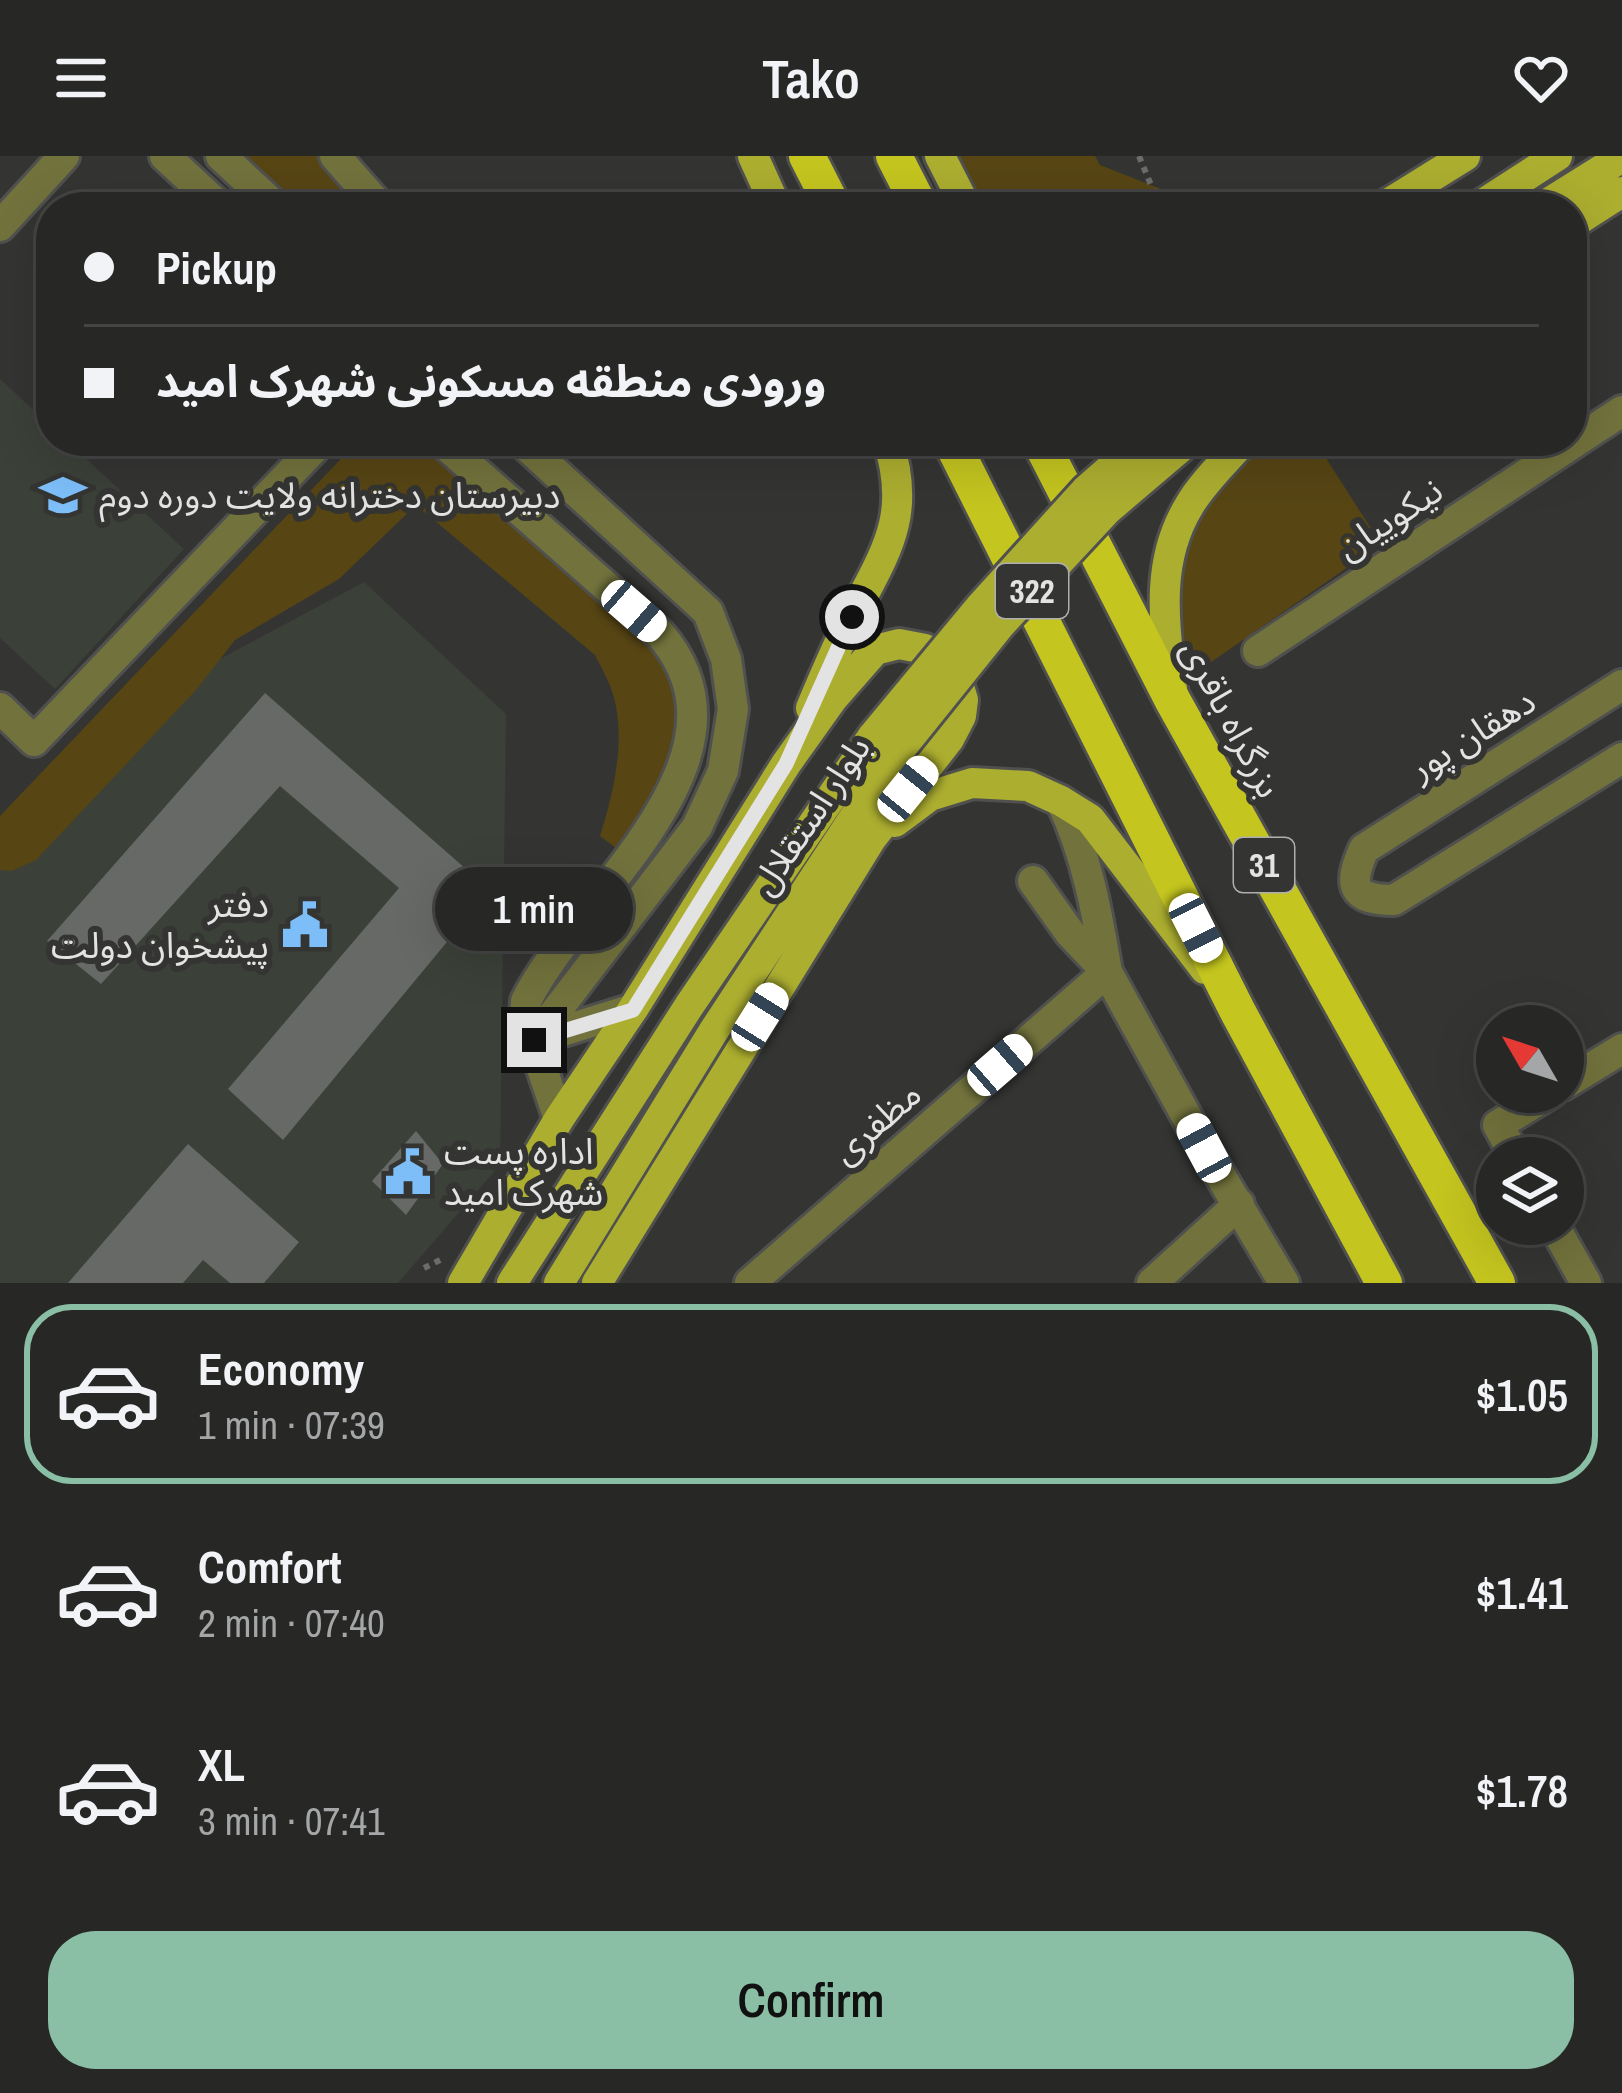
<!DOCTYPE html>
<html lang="en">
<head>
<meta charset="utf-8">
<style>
  body { margin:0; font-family:"Archivo Narrow","Noto Sans Arabic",sans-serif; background:#2f302e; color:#f1f3f6; height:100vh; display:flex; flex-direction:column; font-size:45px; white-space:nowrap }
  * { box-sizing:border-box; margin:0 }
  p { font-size:39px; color:#a4a6a7 }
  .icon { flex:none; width:66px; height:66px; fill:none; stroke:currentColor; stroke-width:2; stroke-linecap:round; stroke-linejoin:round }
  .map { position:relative; height:1127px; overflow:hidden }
  .sheet { display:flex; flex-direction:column; background:#272826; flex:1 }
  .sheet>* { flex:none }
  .banner { position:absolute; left:36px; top:36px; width:1551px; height:264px; border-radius:48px; box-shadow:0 12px 48px #0002,0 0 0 3px #434443; display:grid; align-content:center; height:264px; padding:0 48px; background:#272826 }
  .needle { width:78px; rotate:309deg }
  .buttons { position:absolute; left:1476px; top:849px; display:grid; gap:24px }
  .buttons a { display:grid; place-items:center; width:108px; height:108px; border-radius:50%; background:#272826; box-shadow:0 12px 48px #0002,0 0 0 3px #434443; font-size:60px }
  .end { position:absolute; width:54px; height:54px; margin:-27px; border:15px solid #e2e3e2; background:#111; box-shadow:0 0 0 6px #111 }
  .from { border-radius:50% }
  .bubble { position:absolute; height:84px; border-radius:42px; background:#272826; box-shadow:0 12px 48px #0002,0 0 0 3px #434443; font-size:39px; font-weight:600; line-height:84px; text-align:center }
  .car { position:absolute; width:36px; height:72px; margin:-36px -18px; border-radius:15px; box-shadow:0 0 9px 3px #0007; background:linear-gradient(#fff 24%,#345 0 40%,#fff 0 76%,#345 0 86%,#fff 0) }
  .banner b { display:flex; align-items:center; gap:42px; height:114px; font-size:45px }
  .banner b+b { border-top:3px solid #434443 }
  .banner i { width:30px; height:30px; background:#f1f3f6 }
  ul { padding:21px 0 0; list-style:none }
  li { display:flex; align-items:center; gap:36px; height:180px; margin:0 24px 18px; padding:0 24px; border:6px solid transparent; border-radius:48px }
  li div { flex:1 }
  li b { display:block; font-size:45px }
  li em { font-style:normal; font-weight:600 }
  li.selected { border-color:#8abfa5 }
  li>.icon { width:108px; height:108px; stroke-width:1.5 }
  .action { display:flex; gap:24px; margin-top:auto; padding:24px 48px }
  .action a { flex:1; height:138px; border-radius:48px; background:#8abfa5; color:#111; font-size:48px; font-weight:600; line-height:138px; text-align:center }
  header { display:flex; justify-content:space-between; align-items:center; height:156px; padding:0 48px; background:#272826; font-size:54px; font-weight:600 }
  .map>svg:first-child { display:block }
  .built { fill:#3b4038 }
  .green { fill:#574514 }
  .building { fill:#676967 }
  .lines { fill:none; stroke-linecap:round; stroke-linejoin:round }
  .minor-casing { stroke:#50514f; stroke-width:36 }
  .major-casing { stroke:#50514f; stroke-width:36 }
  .highway-casing { stroke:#50514f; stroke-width:42 }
  .path { stroke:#6b6c6b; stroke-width:6; stroke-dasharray:6 6; stroke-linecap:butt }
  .minor { stroke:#71723c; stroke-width:30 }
  .major { stroke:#acae30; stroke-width:30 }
  .highway { stroke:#c4c51f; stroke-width:36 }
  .major-bridge-casing { stroke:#50514f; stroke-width:36; stroke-linecap:butt }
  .major-bridge { stroke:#acae30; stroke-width:30 }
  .route { stroke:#e2e3e2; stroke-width:15 }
  .labels { text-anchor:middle; stroke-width:12; stroke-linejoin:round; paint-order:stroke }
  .shield { fill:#343533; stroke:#aeafae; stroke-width:3 }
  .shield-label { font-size:33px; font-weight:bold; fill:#e2e3e2 }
  .poi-label { font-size:36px; fill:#e2e3e2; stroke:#343533; text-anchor:start }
  .street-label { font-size:36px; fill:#e2e3e2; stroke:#343533 }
</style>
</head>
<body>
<header><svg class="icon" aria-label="menu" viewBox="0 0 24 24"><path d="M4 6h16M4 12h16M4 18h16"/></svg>Tako<svg class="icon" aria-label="heart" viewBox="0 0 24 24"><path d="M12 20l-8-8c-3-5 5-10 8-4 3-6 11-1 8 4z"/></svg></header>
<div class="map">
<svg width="1622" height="1127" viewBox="0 0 1622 1127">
  <rect width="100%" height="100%" fill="#343533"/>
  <path class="built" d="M0,223L51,270V285H67L184,393L55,533L0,482Z
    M364,426L506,558L500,1009L398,1127H0V678L115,559Z"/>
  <path class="green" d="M245,0H320L372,51H297Z
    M949,0H1095L1100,9L1161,33L1169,51H975Z
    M358,285H418L647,483L672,519L678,590L621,696L600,680C614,635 627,581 612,535C608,523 601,511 595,499L416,349L339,423L235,484L196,534L36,704L12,715L0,714V660Z
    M1271,285H1315L1381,388L1194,518C1172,446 1170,390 1222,331C1237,313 1251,298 1271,285Z"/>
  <path class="building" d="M265,537L490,734L283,984L228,933L399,732L280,630L101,828L47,785Z
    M416,975L443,1008L406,1059L372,1025Z
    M188,988L299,1086L264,1127H230L203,1104L183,1127H68Z"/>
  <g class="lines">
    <defs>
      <path id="minor" d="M165,0L220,51
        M221,0L276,51
        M335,0L380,51
        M0,70L64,0
        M441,285L660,478C767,602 577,741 526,845L525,862L559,963
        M521,285L708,456L726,503L733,553L723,615L697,671L534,884
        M1258,495L1622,255
        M1622,529L1364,693C1348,729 1351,744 1394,744L1622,602
        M0,552L34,585L321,285
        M1033,725L1070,777L1107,816L1204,992L1284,1127
        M534,884L633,853
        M1563,929L1622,893
        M1516,1002L1498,969L1552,936
        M1553,1068L1586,1127
        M750,1127L1107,816C1097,757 1087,699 1061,645
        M1152,1127L1239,1048"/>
      <path id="major" d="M753,0L776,51
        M940,0L966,51
        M1383,51L1465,0
        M1478,51L1557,0
        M1542,51L1622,1
        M1572,68L1622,36
        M1172,533C1165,470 1154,408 1189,350C1203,326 1225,306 1243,285
        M811,552C824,521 837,490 853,459C886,395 912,360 888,285
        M895,666L930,640L972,627L1028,630L1061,645L1090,663L1205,813
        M463,1127L559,963L633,853L786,608L833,542L875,494L899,488L925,493L945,507L959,531L963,544L961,560L949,583L871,683L597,1127
        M512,1127L689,850L873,580
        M559,1127L713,876L894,601"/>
      <path id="highway" d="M807,0L833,51
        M894,0L920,51
        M951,285L1238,856L1384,1127
        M1040,285L1173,545L1497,1127"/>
    </defs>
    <use href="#minor" class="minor-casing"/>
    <use href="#major" class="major-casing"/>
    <use href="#highway" class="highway-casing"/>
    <path class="path" d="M1139,0L1160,51
      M849,285L856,297L862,294
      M424,1112L442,1103"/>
    <use href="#minor" class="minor"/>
    <use href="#major" class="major"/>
    <use href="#highway" class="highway"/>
    <defs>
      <path id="major-bridge" d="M873,580L980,451L1086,334L1142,285
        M894,601L1000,469L1107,354L1188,285"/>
    </defs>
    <use href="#major-bridge" class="major-bridge-casing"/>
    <use href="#major-bridge" class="major-bridge"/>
  </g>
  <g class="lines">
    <path class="route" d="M534,884L633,854L786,608L852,461"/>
  </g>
  <defs>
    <symbol id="school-bare" viewBox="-9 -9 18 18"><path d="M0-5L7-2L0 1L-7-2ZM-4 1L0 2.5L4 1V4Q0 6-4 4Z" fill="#7dbef9" stroke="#343533" stroke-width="2.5" paint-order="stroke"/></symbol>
    <symbol id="civic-bare" viewBox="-9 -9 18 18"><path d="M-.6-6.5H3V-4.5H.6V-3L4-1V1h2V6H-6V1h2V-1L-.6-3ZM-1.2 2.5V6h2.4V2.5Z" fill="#7dbef9" stroke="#343533" stroke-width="2.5" paint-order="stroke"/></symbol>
  </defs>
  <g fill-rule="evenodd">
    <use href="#school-bare" x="30" y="306" width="66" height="66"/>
    <use href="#civic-bare" x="272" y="736" width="66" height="66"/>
    <use href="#civic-bare" x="375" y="983" width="66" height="66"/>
  </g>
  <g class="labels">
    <g class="shield">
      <rect x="996" y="408" width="72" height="54" rx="9"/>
      <rect x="1234" y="682" width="60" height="54" rx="9"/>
    </g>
    <g class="shield-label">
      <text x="1032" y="447">322</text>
      <text x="1264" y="721">31</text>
    </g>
    <g class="poi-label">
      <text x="99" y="352">دبیرستان دخترانه ولایت دوره دوم</text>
      <text x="269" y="761" text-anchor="end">دفتر<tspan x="269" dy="41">پیشخوان دولت</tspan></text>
      <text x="444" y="1008">اداره پست<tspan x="444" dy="41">شهرک امید</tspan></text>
    </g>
    <g class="street-label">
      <text transform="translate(1389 362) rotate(-33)" y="13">نیکوییان</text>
      <text transform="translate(1232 562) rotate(62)" y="13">بزرگراه باقری</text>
      <text transform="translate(1472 578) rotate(-32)" y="13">دهقان پور</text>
      <text transform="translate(810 659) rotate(-56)" y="13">بلوار استقلال</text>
      <text transform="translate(876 966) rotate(-41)" y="13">مظفری</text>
    </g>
  </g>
</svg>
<div class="buttons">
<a><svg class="needle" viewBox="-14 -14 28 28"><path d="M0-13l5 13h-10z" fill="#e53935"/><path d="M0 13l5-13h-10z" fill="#a4a6a7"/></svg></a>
<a><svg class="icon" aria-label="layers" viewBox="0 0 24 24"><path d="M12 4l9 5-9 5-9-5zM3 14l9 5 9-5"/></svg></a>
</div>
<i class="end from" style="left:852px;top:461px"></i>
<i class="end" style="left:534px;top:884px"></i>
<div class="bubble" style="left:435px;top:711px;width:198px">1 min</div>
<i class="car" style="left:634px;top:455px;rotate:131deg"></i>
<i class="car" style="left:908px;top:633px;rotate:39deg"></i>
<i class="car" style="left:1196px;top:772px;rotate:153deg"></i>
<i class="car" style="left:760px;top:861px;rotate:32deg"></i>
<i class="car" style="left:1000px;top:909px;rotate:49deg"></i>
<i class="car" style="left:1204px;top:992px;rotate:332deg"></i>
<div class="banner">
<b><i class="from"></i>Pickup</b>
<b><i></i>ورودی منطقه مسکونی شهرک امید</b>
</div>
</div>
<section class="sheet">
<ul>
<li class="selected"><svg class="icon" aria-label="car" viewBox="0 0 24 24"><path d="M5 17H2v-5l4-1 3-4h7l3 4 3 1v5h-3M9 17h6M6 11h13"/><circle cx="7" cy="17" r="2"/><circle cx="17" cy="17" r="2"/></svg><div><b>Economy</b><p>1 min · 07:39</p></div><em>$1.05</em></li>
<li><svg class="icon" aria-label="car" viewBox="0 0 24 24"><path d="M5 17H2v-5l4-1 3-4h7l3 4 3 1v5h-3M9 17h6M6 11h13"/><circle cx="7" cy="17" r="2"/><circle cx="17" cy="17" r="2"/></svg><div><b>Comfort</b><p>2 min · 07:40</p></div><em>$1.41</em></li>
<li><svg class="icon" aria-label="car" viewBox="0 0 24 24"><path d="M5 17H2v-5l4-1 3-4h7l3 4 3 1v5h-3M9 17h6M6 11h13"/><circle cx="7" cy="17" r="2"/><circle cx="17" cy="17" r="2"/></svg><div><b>XL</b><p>3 min · 07:41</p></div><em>$1.78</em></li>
</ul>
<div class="action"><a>Confirm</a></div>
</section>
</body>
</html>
